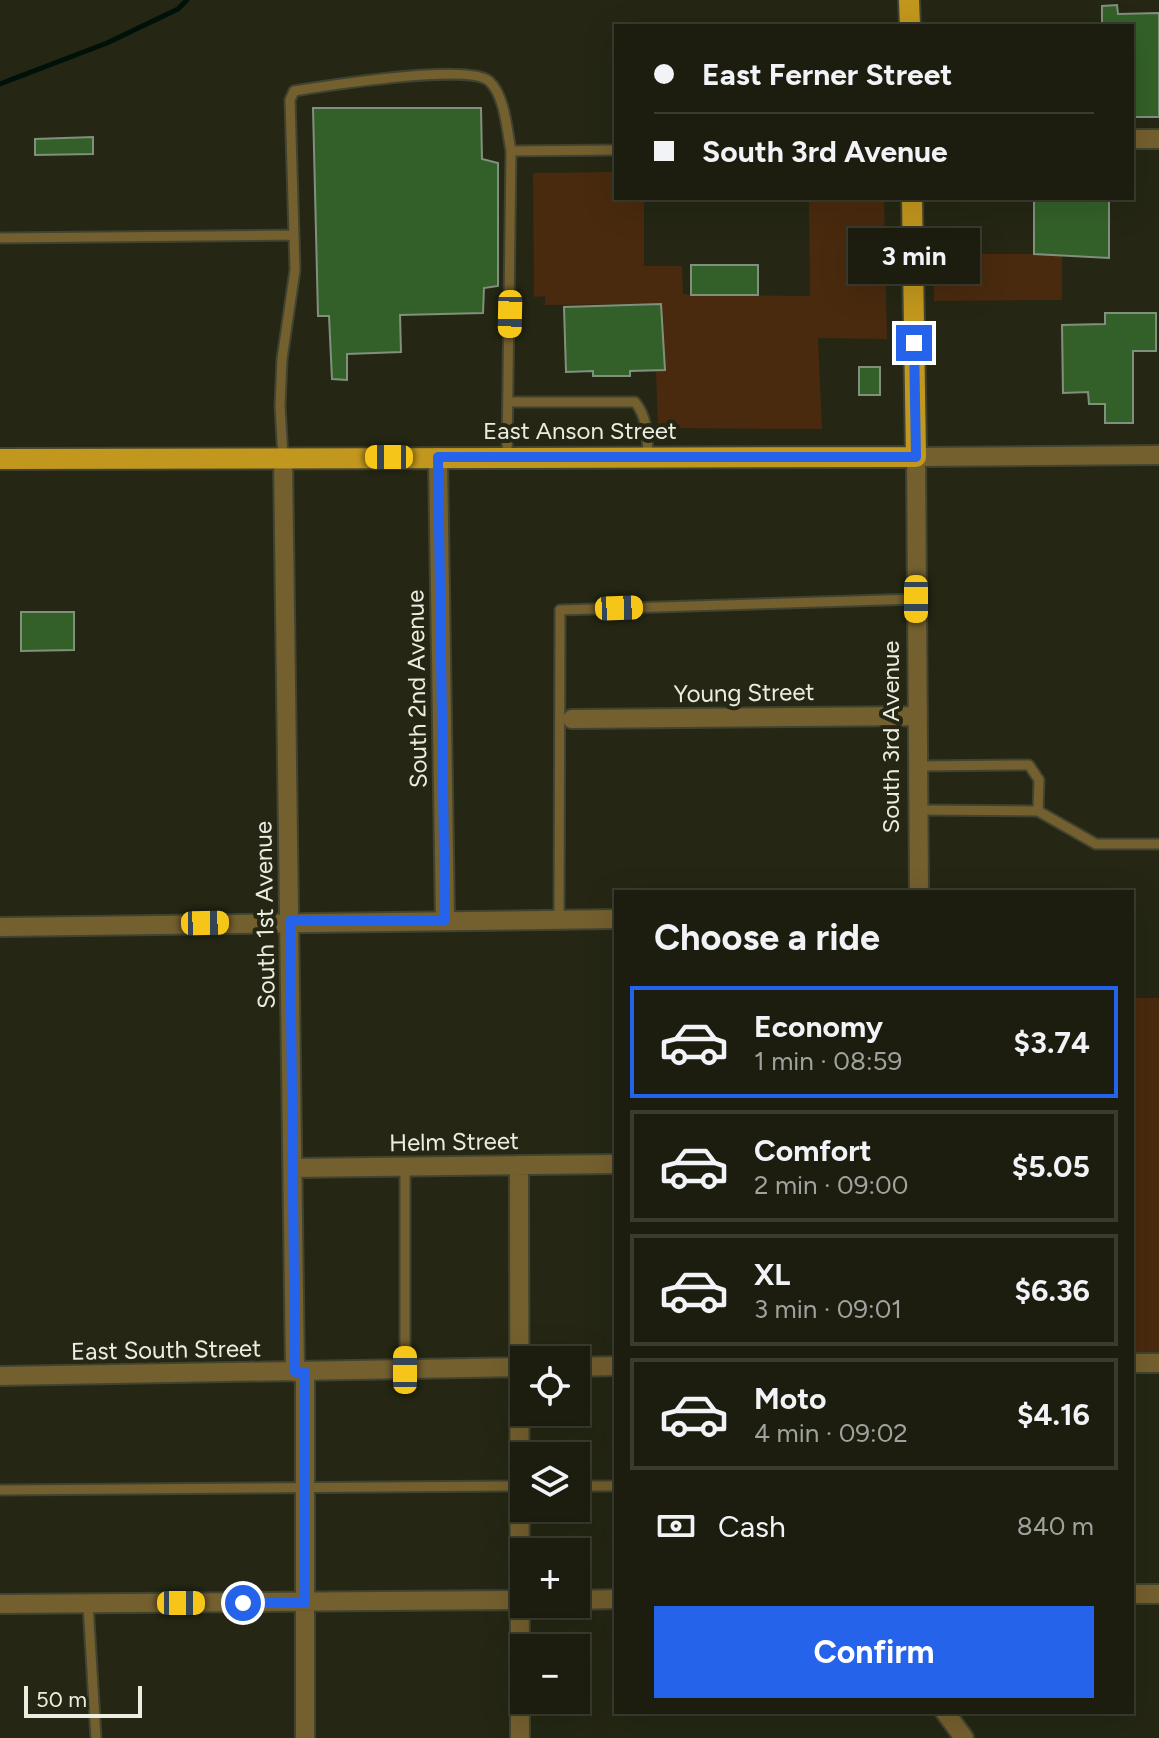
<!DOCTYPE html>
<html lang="en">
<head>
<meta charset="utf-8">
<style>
  body { margin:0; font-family:Figtree,sans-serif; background:#292a1d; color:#f1f3f6; height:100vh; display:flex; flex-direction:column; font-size:30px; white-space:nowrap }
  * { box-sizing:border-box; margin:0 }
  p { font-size:26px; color:#a0a29e }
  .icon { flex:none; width:44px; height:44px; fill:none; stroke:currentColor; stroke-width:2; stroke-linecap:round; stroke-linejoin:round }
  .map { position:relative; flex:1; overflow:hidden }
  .panel { position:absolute; left:614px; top:890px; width:520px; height:824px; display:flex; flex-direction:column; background:#1c1d0f; border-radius:0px; box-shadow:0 8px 32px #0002,0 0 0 2px #3a3b2f }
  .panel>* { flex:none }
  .hud { position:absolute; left:614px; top:24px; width:520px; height:176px; border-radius:0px; box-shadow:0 8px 32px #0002,0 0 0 2px #3a3b2f; display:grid; align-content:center; height:176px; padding:0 40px; background:#1c1d0f }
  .buttons { position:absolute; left:510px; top:1346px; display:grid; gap:16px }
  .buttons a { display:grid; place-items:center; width:80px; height:80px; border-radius:0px; background:#1c1d0f; box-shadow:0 8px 32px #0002,0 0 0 2px #3a3b2f; font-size:40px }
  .scale { position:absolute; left:24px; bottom:20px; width:118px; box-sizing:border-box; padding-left:8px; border:4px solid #ecede1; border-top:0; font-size:22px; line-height:28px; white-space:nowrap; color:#ecede1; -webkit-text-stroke:6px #252714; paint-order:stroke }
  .end { position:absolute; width:36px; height:36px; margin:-18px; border:10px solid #2563eb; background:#fff; box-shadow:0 0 0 4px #fff }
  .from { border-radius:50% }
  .bubble { position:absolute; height:56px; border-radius:0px; background:#1c1d0f; box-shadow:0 8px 32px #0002,0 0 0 2px #3a3b2f; font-size:26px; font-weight:700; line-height:56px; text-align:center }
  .car { position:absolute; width:24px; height:48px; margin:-24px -12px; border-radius:10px; box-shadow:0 0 6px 2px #0007; background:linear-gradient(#f5c518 24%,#345 0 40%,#f5c518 0 76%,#345 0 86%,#f5c518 0) }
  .hud b { display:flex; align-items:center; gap:28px; height:76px; font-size:30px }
  .hud b+b { border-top:2px solid #3a3b2f }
  .hud i { width:20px; height:20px; background:#f1f3f6 }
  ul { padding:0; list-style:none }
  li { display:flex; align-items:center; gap:24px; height:112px; margin:0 16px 12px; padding:0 24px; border:4px solid #3a3b2f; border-radius:0px }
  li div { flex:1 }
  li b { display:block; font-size:30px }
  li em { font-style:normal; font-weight:700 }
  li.active { border-color:#2563eb }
  li>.icon { width:72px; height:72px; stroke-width:1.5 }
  h2 { padding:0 40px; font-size:36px; line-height:96px }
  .pay { display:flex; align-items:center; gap:20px; height:88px; padding:0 40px; font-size:30px }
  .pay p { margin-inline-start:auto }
  .action { display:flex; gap:16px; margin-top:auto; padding:16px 40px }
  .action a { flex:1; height:92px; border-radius:0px; background:#2563eb; color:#fff; font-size:32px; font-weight:700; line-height:92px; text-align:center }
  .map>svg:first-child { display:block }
  .green { fill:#492a0e }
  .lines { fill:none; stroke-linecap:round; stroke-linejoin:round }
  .stream { stroke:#001109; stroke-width:5 }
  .building { fill:#336028; stroke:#81907d; stroke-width:2 }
  .lane-casing { stroke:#414331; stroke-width:13 }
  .street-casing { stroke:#414331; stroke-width:22 }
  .primary-casing { stroke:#414331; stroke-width:24 }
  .lane { stroke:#745f2e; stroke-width:9 }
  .street { stroke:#745f2e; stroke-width:18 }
  .primary { stroke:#c2971d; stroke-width:20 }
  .route { stroke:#2563eb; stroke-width:10 }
  .labels { text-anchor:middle; stroke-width:8; stroke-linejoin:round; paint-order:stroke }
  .street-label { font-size:24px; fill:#ecede1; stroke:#252714 }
</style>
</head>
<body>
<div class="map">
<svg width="1159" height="1738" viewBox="0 0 1159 1738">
  <rect width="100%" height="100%" fill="#252714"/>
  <path class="green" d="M616,172V198H644V266H682L683,294L691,295L810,296L809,198H884L887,339L818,338L822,429L658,428L656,370H665L661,304L545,305V296L534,297L533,173Z
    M934,254H1062V300L934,301Z
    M1132,998H1159V1363H1132Z"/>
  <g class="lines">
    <path class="stream" d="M0,84L107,43L178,9L187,0"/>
  </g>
  <path class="building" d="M1117,5L1118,14L1159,13V117H1132V26H1102V6Z
    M313,108H481L482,159L498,163V286L484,288L483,313L400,315L401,352L347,354V380L332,379L329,316H318Z
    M93,137V154L35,155V139Z
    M1109,198V258L1034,254V200Z
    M691,265H758V295H691Z
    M661,304L665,370L630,371V376H593V371L566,372L564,307Z
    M1105,313H1156V351H1133V423H1105V404H1089L1088,392L1063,393L1062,325L1105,324Z
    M859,367H880V395H859Z
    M21,612H74V650L21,651Z"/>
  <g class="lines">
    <defs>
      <path id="lane" d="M0,238L294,235
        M508,402H635C648,418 647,436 648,457
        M507,457L511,151L616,150
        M283,458L280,406L282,359L295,270L290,100L294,91C325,86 469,63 489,81C505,95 507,131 511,151
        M918,766L1029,765L1039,780L1038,811
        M917,810L1038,811L1096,844H1159
        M559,919L560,610L916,599
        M405,1166V1370
        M576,1486H616
        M0,1490L521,1486
        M88,1604L96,1738"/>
      <path id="street" d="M1132,139H1159
        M438,457L445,920
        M283,458L295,1372
        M572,719L916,716
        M919,892L916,457L1159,455
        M0,927L616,919
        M519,1165L520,1738
        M293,1168L616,1164
        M1132,1363H1159
        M576,1367L616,1366
        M0,1376L524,1367
        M1132,1594H1159
        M576,1600L616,1599
        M0,1604L524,1600
        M945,1712L964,1738
        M305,1738V1372"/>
      <path id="primary" d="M909,0L910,26
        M0,459L916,457L912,198"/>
    </defs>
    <use href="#lane" class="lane-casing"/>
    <use href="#street" class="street-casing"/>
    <use href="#primary" class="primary-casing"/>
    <use href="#lane" class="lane"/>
    <use href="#street" class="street"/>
    <use href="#primary" class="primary"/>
  </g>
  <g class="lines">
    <path class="route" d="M243,1603H305V1372H295L290,921L445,920L438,457H916L914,343"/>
  </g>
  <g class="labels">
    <g class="street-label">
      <text x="580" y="439">East Anson Street</text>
      <text transform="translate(417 689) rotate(-91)" y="8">South 2nd Avenue</text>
      <text transform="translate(744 693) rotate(-1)" y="8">Young Street</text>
      <text transform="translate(891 737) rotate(-90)" y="8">South 3rd Avenue</text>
      <text transform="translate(265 915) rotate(-91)" y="8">South 1st Avenue</text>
      <text transform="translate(454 1142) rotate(-1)" y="8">Helm Street</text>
      <text transform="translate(166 1350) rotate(-1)" y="8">East South Street</text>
    </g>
  </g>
</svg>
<div class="buttons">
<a><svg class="icon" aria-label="locate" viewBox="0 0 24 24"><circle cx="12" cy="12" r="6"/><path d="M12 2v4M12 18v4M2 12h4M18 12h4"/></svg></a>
<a><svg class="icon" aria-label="layers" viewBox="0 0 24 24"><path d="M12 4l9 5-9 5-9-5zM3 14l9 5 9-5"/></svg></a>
<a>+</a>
<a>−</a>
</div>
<div class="scale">50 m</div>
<i class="end from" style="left:243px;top:1603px"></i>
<i class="end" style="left:914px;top:343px"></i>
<div class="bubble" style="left:848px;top:228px;width:132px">3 min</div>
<i class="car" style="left:510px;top:314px;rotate:181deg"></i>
<i class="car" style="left:389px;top:457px;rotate:270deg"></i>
<i class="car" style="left:916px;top:599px;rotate:180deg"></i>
<i class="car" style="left:619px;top:608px;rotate:88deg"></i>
<i class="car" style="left:205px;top:923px;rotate:89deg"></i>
<i class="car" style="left:405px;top:1370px;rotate:0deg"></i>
<i class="car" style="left:181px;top:1603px;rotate:90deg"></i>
<div class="hud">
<b><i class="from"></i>East Ferner Street</b>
<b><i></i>South 3rd Avenue</b>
</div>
<section class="panel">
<h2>Choose a ride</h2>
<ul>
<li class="active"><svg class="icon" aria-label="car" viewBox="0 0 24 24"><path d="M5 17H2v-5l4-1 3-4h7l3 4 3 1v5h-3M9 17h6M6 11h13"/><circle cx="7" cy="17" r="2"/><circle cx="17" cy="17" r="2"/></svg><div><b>Economy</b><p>1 min · 08:59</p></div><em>$3.74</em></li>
<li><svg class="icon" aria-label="car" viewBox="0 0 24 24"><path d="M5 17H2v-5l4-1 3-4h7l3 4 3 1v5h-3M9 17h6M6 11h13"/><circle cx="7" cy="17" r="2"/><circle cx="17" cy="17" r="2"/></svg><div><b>Comfort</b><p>2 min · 09:00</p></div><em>$5.05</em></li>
<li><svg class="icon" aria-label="car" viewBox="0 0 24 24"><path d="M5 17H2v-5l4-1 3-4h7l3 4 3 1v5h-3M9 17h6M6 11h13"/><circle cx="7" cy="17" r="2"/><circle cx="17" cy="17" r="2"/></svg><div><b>XL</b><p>3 min · 09:01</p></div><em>$6.36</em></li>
<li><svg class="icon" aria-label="car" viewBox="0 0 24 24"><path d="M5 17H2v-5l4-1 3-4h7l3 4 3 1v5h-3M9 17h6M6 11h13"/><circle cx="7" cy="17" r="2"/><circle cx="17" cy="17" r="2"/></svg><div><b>Moto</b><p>4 min · 09:02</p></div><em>$4.16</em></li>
</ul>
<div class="pay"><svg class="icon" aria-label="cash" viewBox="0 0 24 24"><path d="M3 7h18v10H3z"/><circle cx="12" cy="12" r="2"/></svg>Cash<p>840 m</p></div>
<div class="action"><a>Confirm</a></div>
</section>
</div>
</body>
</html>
